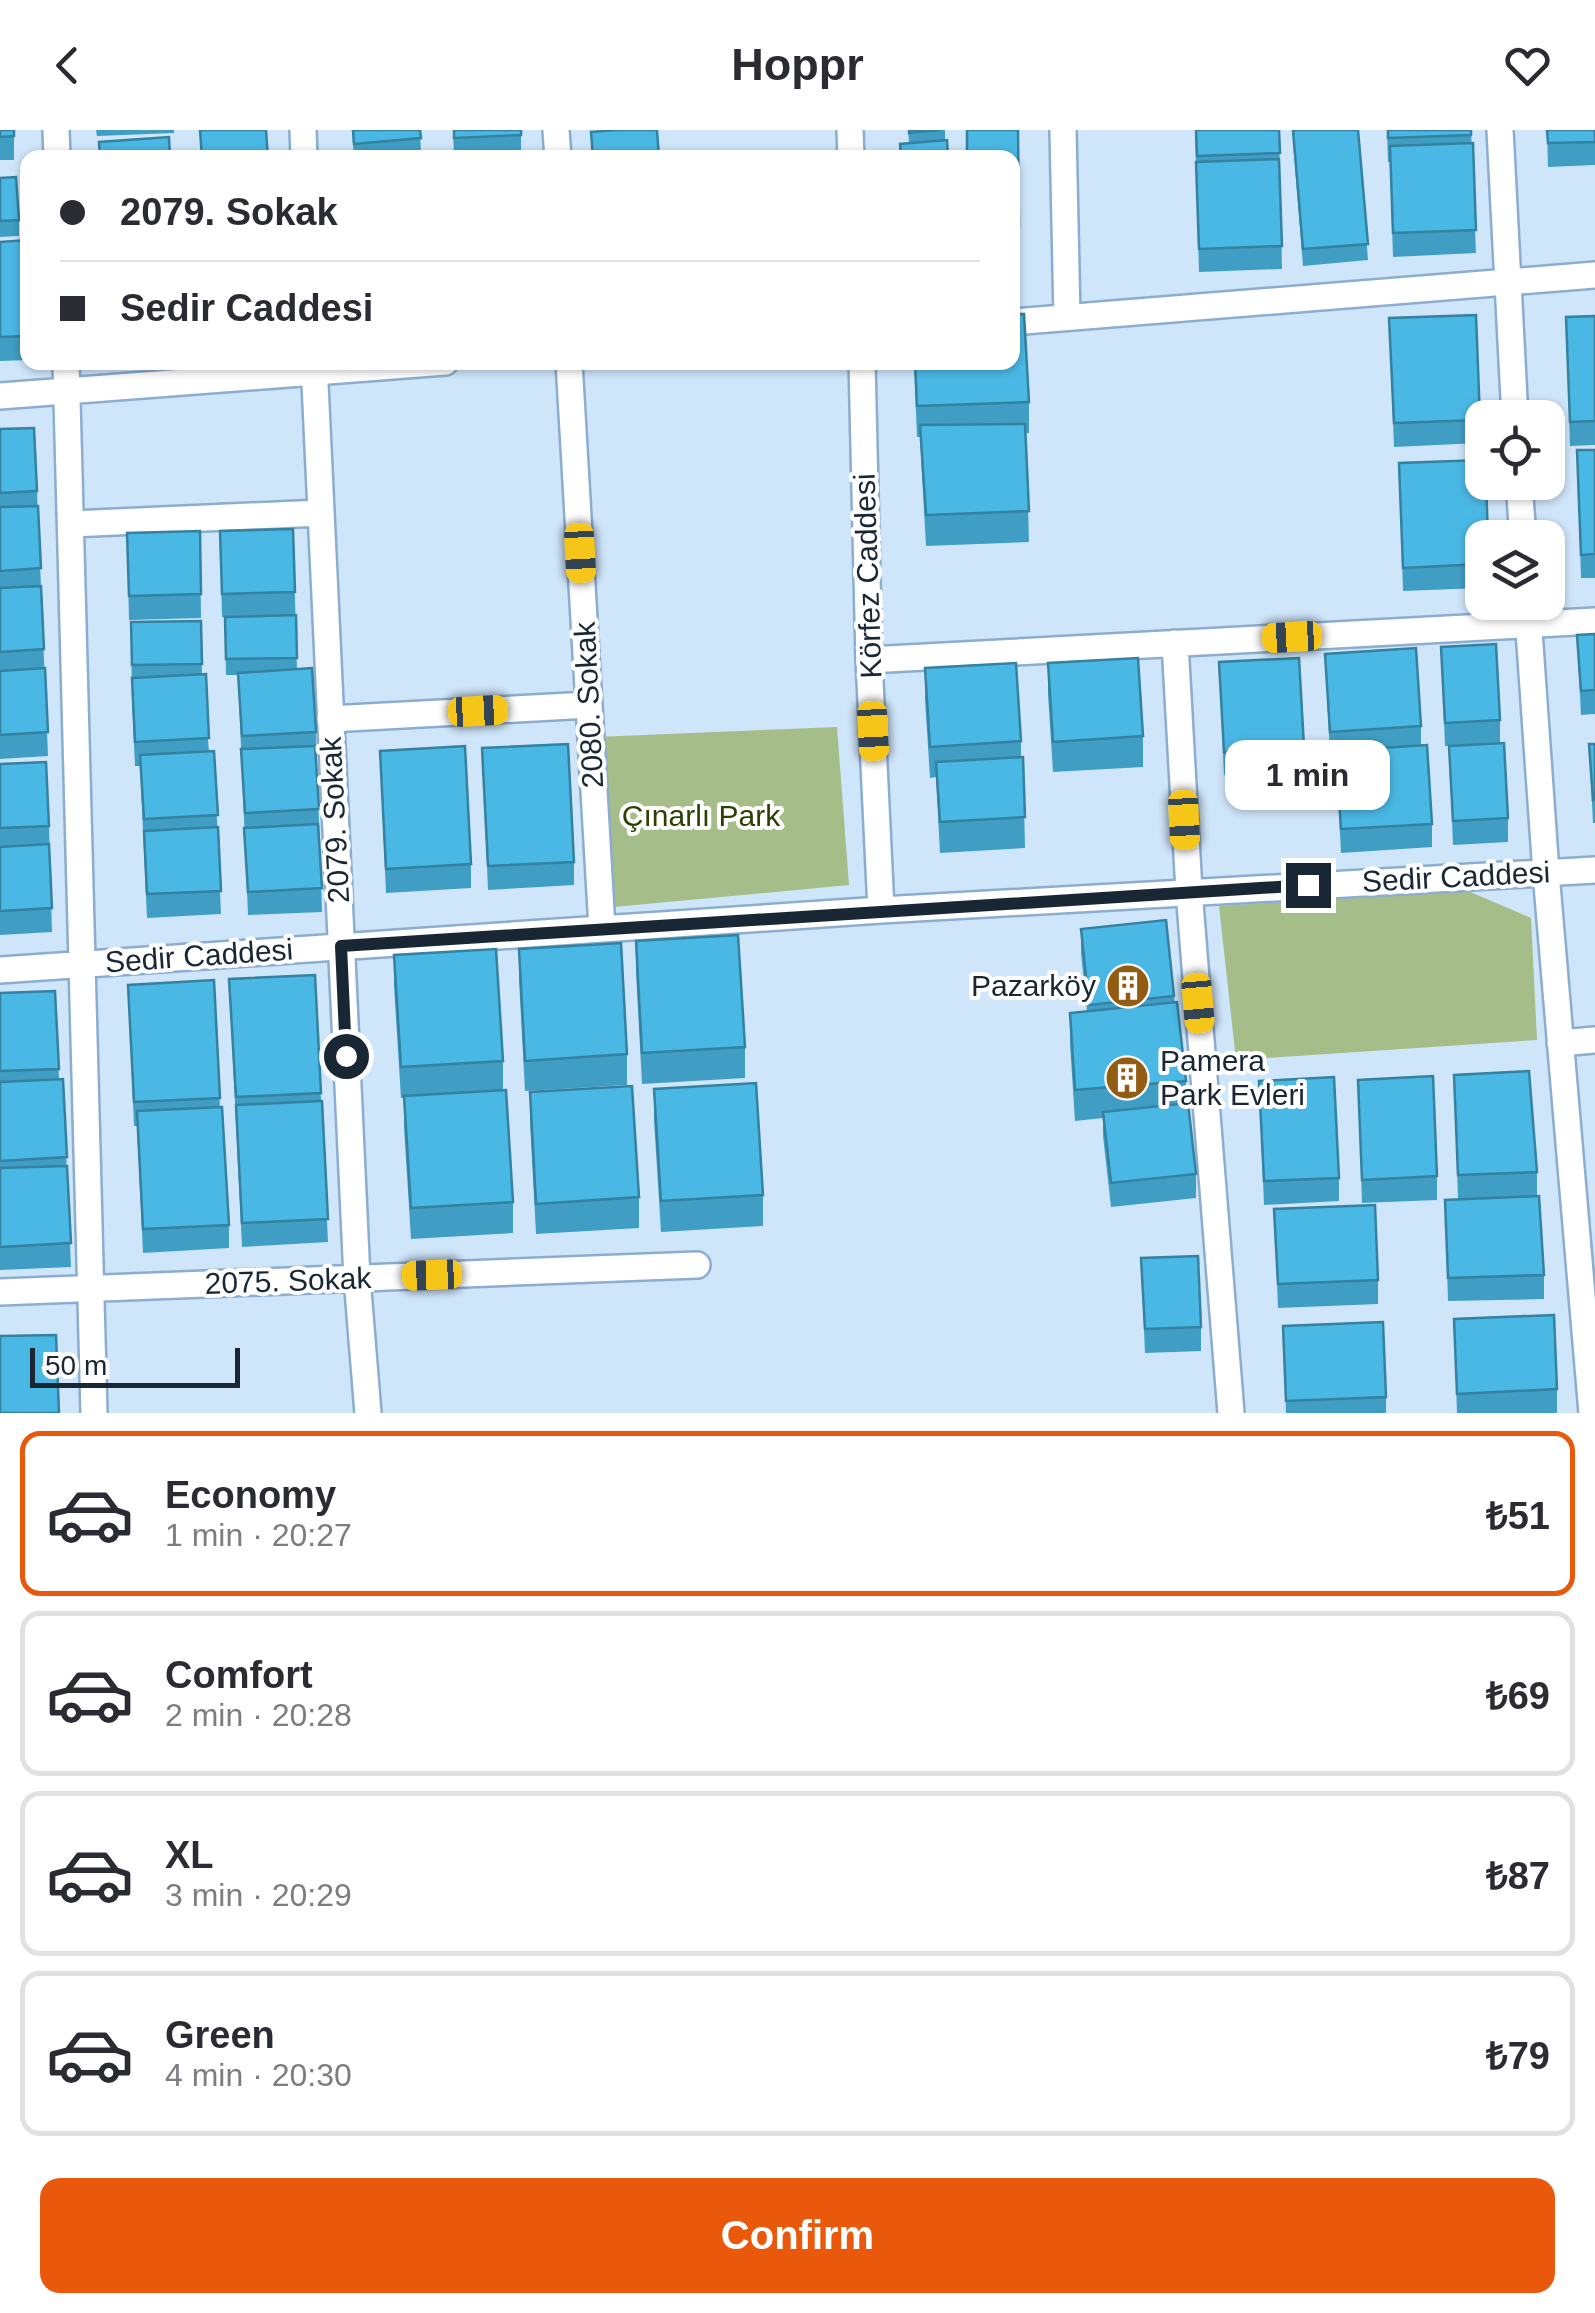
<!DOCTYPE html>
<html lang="en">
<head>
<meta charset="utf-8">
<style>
  body { margin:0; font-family:Arial,sans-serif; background:#f7f7f7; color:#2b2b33; height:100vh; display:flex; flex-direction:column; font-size:38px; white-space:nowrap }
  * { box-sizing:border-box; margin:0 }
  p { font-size:32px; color:#7c7c81 }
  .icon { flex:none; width:55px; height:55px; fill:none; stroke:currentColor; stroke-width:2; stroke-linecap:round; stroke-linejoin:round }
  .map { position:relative; height:1283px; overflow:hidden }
  .drawer { display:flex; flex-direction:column; background:#fff; flex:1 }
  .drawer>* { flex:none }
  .banner { position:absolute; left:20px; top:20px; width:1000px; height:220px; border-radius:20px; box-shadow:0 2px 8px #0004; display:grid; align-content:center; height:220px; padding:0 40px; background:#fff }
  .fabs { position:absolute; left:1465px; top:270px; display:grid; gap:20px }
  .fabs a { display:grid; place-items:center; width:100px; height:100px; border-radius:20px; background:#fff; box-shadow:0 2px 8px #0004; font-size:50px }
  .scale { position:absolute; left:30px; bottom:25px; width:210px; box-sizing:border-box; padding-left:10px; border:5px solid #192734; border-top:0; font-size:28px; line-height:35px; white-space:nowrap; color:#192734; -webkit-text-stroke:8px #fff; paint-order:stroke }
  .end { position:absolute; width:45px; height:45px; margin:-22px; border:12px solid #192734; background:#fff; box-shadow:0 0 0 5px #fff }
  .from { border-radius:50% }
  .bubble { position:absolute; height:70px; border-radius:20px; background:#fff; box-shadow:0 2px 8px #0004; font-size:32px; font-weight:700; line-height:70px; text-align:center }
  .car { position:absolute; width:30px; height:60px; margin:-30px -15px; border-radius:12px; box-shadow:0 0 8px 2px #0007; background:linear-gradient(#f5c518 24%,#345 0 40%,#f5c518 0 76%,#345 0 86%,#f5c518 0) }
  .banner b { display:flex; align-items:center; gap:35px; height:95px; font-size:38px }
  .banner b+b { border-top:2px solid #e1e1e2 }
  .banner i { width:25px; height:25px; background:#2b2b33 }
  ul { padding:18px 0 0; list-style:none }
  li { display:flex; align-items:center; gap:30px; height:165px; margin:0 20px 15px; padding:0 20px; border:5px solid #e1e1e2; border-radius:20px }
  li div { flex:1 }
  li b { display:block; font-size:38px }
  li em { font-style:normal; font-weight:700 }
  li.active { border-color:#ea580c }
  li>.icon { width:90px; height:90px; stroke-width:1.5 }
  .primary-button { display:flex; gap:20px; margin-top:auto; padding:20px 40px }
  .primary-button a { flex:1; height:115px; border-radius:20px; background:#ea580c; color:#fff; font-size:40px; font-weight:700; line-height:115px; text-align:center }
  header { display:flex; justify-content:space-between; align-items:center; height:130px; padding:0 40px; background:#fff; font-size:45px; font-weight:700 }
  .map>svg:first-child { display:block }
  .green { fill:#a5bd88 }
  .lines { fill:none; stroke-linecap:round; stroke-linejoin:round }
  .street-casing { stroke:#8badcf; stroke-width:30 }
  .street { stroke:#fff; stroke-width:25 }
  .wall { fill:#409ec4 }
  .building { fill:#4ab8e4; stroke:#3481a0; stroke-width:2.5 }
  .route { stroke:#192734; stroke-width:12 }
  .labels { text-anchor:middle; stroke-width:8; stroke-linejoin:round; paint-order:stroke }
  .street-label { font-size:30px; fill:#192734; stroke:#fff }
  .park-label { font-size:30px; fill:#2b4102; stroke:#fff }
  .poi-label { font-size:30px; fill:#192734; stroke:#fff; text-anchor:end }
</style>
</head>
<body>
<header><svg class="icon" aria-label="back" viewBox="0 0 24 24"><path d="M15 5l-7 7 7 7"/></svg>Hoppr<svg class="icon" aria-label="heart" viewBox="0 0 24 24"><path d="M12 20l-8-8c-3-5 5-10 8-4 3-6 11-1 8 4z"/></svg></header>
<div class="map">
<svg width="1595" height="1283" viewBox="0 0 1595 1283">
  <rect width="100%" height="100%" fill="#cfe5fa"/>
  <path class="green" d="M837,597L849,755L603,778L596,607Z
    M1468,761L1531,788L1537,910L1236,930L1219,776Z"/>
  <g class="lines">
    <defs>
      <path id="street" d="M56,0L57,28
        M303,0L304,28
        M556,0L558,28
        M850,0L851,28
        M1063,0L1067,187
        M1500,0L1515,288
        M1012,192L1595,145
        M66,232L94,1283
        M314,232L357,1148L368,1283
        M569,232L602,798
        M862,232L869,530L881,780
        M0,266L445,232
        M1519,352L1523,408
        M71,394L321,383
        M1527,472L1546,743L1592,1283
        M1175,513L1189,761L1231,1283
        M869,530L1595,491
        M330,589L589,575
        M0,840L881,780L1595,740
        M1560,913L1595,910
        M0,1162L697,1135"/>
    </defs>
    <use href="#street" class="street-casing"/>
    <use href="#street" class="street"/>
  </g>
  <path class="wall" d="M0,0H14V30H0Z
    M96,0H174V3L97,6Z
    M352,0H420L421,25L382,28H354Z
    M453,0H521V21L454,24Z
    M908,0H945V10L948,28H900V14L909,13Z
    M1018,0L1019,111H1012V28Z
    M1195,0H1279L1282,139L1199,142Z
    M1292,0H1358L1368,130L1303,136Z
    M1387,0H1471L1476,123L1393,127L1390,32H1388Z
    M1547,0H1595V35L1548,37Z
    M0,48L19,90V106L0,107Z
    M27,110L28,230L0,231V112Z
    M1595,186V315L1570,316L1566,187Z
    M1389,188L1480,290V313L1394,317Z
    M914,232H1012L1029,272V303H1026L1029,412L926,416L920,307H917Z
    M0,299L37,361L48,626L0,629Z
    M1577,320H1595V448H1581Z
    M1399,333L1482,408V458L1403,461Z
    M293,399L297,539L316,602L322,782L248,785L238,545H226L225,487H222L220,401Z
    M200,401L201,488L129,490L127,403Z
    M201,491L202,545L209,621H214L221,784L147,788L140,636H135L132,572L131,492Z
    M1595,504V584L1581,585L1577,505Z
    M1441,517L1500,590V613L1508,688V712L1453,715L1449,616H1445Z
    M1325,524L1421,596V615L1432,694V717L1341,723L1336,625L1330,626Z
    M1219,532L1304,617V641L1224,645Z
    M1048,533L1143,606V637L1053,642L1048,564Z
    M925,538L1021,611V627H1023L1025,718L940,723L936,647L930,648L925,569Z
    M1589,614H1595V693H1593Z
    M482,618L574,732V755L488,760Z
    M380,621L471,734V758L386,763Z
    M0,634L49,696L52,802L0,805Z
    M1081,799L1174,866L1186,951V974L1196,1044V1068L1111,1077L1103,1006V988L1075,991L1070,914V883L1087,881L1081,823Z
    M636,811L745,917V948L642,954L636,842Z
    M519,819L627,924V955L525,961L519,849Z
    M394,825L503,931V960L513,1072V1103L411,1109L404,997V968H401L394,856Z
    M315,845L328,1112L242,1117L229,849Z
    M214,850L220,977L229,1095V1118L143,1123L137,996H134L128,855Z
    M55,861L59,949H63L71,1137L0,1140V863Z
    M1454,945L1537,1042V1066L1458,1069Z
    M1358,950L1437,1046V1070L1362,1073Z
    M1259,951L1339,1048V1071L1264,1075Z
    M654,959L763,1065V1096L661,1102L654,990Z
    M530,962L639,1067V1098L536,1104L530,992Z
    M1445,1070L1544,1145V1169L1448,1171Z
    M1274,1079L1378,1150V1174L1278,1178Z
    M1141,1128L1201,1197V1221L1145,1223Z
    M1454,1189L1557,1259V1283H1457Z
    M1283,1196L1386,1267V1283H1286Z"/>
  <path class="building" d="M0,0H14V6L0,7Z
    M200,0H266L268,28H202Z
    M353,0H420L421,8L354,14Z
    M454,0H521V5L454,8Z
    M617,0H657L659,28H593L591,2Z
    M909,0H941L909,3Z
    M967,0H1018L1019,95H1012V28H967Z
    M1196,0H1279L1280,23L1197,26Z
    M1293,0H1358L1368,114L1303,119Z
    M1388,0H1471V5L1388,8Z
    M1547,0H1595V12L1548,13Z
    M169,7L170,28H100L99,12Z
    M947,10L948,28H901L900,14Z
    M1473,13L1476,100L1393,103L1390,16Z
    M524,23V28H457V27Z
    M1279,29L1282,116L1199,119L1196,32Z
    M16,47L19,90L0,91V48Z
    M27,110L28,206L0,207V112Z
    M1012,184H1024L1029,272L917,276L915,232H1012Z
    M1476,185L1480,290L1394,293L1389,188Z
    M1595,186V291L1570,292L1566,187Z
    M1025,294L1029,381L926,385L920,295Z
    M34,298L37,361L0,363V299Z
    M1577,320H1595V424L1581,425Z
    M1482,330V352H1486L1488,408H1482V434L1403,438L1399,333Z
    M38,376L41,438L0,441V377Z
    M293,399L295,462L222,464L220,401Z
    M200,401L201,464L129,466L127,403Z
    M41,456L44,519L0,522V458Z
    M296,485L297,528L226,529L225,487Z
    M201,491L202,534L132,535L131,492Z
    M1595,504V560L1581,561L1577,505Z
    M1496,514L1500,590L1445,593L1441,517Z
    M1416,518L1421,596L1330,602L1325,524Z
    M1138,528L1143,606L1053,612L1048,533Z
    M1299,528L1304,617L1224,622L1219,532Z
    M1016,533L1021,611L930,617L925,538Z
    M45,538L48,602L0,605V541Z
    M312,538L316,602L242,606L238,543Z
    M206,544L209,608L135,612L132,548Z
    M1504,613L1508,688L1453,691L1449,616Z
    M568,614L574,732L488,736L482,618Z
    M1589,614H1595V670H1593Z
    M1427,615L1432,694L1341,699L1336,621Z
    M315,616L319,679L245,683L241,619Z
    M465,616L471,734L386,739L380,621Z
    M214,621L218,685L144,689L140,625Z
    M1023,627L1025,687L940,692L936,632Z
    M46,632L49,696L0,698V634Z
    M318,694L322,758L248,762L244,698Z
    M218,697L221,761L147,764L144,701Z
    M49,714L52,778L0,781V717Z
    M1166,790L1174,866L1089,875L1081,799Z
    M738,805L745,917L642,923L636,811Z
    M621,813L627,924L525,931L519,819Z
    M496,819L503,931L401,937L394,825Z
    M315,845L321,963L236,967L229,849Z
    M214,850L220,968L134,972L128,855Z
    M55,861L59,939L0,941V863Z
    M1177,872L1186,951L1075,960L1070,883Z
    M1529,941L1537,1042L1458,1045L1454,945Z
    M1433,946L1437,1046L1362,1050L1358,950Z
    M1334,947L1339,1048L1264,1051L1259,951Z
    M63,949L67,1027L0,1031V952Z
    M756,953L763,1065L661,1071L654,959Z
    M632,956L639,1067L536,1074L530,962Z
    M506,960L513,1072L411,1078L404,966Z
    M322,971L328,1089L242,1093L236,975Z
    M1188,973L1196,1044L1111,1053L1103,982Z
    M222,977L229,1095L143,1099L137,981Z
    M67,1036L71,1113L0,1117V1038Z
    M1539,1066L1544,1145L1448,1148L1445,1070Z
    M1375,1075L1378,1150L1278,1154L1274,1079Z
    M1198,1126L1201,1197L1145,1199L1141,1128Z
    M1554,1185L1557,1259L1457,1264L1454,1189Z
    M1383,1192L1386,1267L1286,1271L1283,1196Z
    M56,1205L59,1283H0V1206Z"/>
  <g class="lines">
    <path class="route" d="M346,926L341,816L1308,755"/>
  </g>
  <defs>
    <symbol id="building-disc" viewBox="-11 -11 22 22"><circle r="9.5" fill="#925d12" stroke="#fff"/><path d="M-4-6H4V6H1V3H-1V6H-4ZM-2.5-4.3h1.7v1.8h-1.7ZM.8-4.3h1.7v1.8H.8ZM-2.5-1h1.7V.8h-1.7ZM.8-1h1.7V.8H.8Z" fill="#fff"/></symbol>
  </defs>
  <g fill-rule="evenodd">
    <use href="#building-disc" x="1103" y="831" width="50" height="50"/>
    <use href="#building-disc" x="1102" y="923" width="50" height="50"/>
  </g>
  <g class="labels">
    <g class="street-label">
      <text transform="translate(868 446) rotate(-92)" y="10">Körfez Caddesi</text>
      <text transform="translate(589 575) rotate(-93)" y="10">2080. Sokak</text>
      <text transform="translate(335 690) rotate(-93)" y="10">2079. Sokak</text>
      <text transform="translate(1456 747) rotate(-3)" y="10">Sedir Caddesi</text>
      <text transform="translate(199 826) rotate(-4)" y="10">Sedir Caddesi</text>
      <text transform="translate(288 1151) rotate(-2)" y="10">2075. Sokak</text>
    </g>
    <g class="park-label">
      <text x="701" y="696">Çınarlı Park</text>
    </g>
    <g class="poi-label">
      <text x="1096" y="866">Pazarköy</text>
      <text x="1160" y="941" text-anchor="start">Pamera<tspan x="1160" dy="34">Park Evleri</tspan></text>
    </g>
  </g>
</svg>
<div class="fabs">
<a><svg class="icon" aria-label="locate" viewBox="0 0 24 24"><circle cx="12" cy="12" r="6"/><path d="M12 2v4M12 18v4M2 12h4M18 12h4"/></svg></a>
<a><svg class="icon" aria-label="layers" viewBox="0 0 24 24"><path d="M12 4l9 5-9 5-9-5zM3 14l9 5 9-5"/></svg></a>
</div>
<div class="scale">50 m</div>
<i class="end from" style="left:346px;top:926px"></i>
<i class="end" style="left:1308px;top:755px"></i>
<div class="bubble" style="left:1225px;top:610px;width:165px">1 min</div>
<i class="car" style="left:580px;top:423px;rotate:177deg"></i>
<i class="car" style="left:1292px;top:507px;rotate:267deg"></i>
<i class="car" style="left:478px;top:581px;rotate:87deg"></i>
<i class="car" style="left:873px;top:601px;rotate:177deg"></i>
<i class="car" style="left:1184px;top:690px;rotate:177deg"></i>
<i class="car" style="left:1198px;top:873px;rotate:175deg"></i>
<i class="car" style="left:432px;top:1145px;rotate:268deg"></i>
<div class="banner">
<b><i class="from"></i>2079. Sokak</b>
<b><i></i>Sedir Caddesi</b>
</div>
</div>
<section class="drawer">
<ul>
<li class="active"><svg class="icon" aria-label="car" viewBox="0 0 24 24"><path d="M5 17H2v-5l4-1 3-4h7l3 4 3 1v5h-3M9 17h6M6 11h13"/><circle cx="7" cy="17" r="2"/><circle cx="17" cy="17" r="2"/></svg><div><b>Economy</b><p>1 min · 20:27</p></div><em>₺51</em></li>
<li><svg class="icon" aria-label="car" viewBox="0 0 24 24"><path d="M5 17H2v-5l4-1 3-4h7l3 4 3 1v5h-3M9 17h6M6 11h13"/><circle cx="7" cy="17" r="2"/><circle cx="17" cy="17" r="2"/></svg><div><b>Comfort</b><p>2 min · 20:28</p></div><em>₺69</em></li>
<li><svg class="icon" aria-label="car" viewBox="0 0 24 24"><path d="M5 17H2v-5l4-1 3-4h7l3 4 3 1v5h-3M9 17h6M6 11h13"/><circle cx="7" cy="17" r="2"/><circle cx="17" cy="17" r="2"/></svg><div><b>XL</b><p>3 min · 20:29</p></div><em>₺87</em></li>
<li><svg class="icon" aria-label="car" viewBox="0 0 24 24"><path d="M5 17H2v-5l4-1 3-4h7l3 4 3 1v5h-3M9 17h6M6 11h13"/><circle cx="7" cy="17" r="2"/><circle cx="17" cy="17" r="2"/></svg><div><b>Green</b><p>4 min · 20:30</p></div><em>₺79</em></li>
</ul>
<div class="primary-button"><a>Confirm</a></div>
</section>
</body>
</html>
